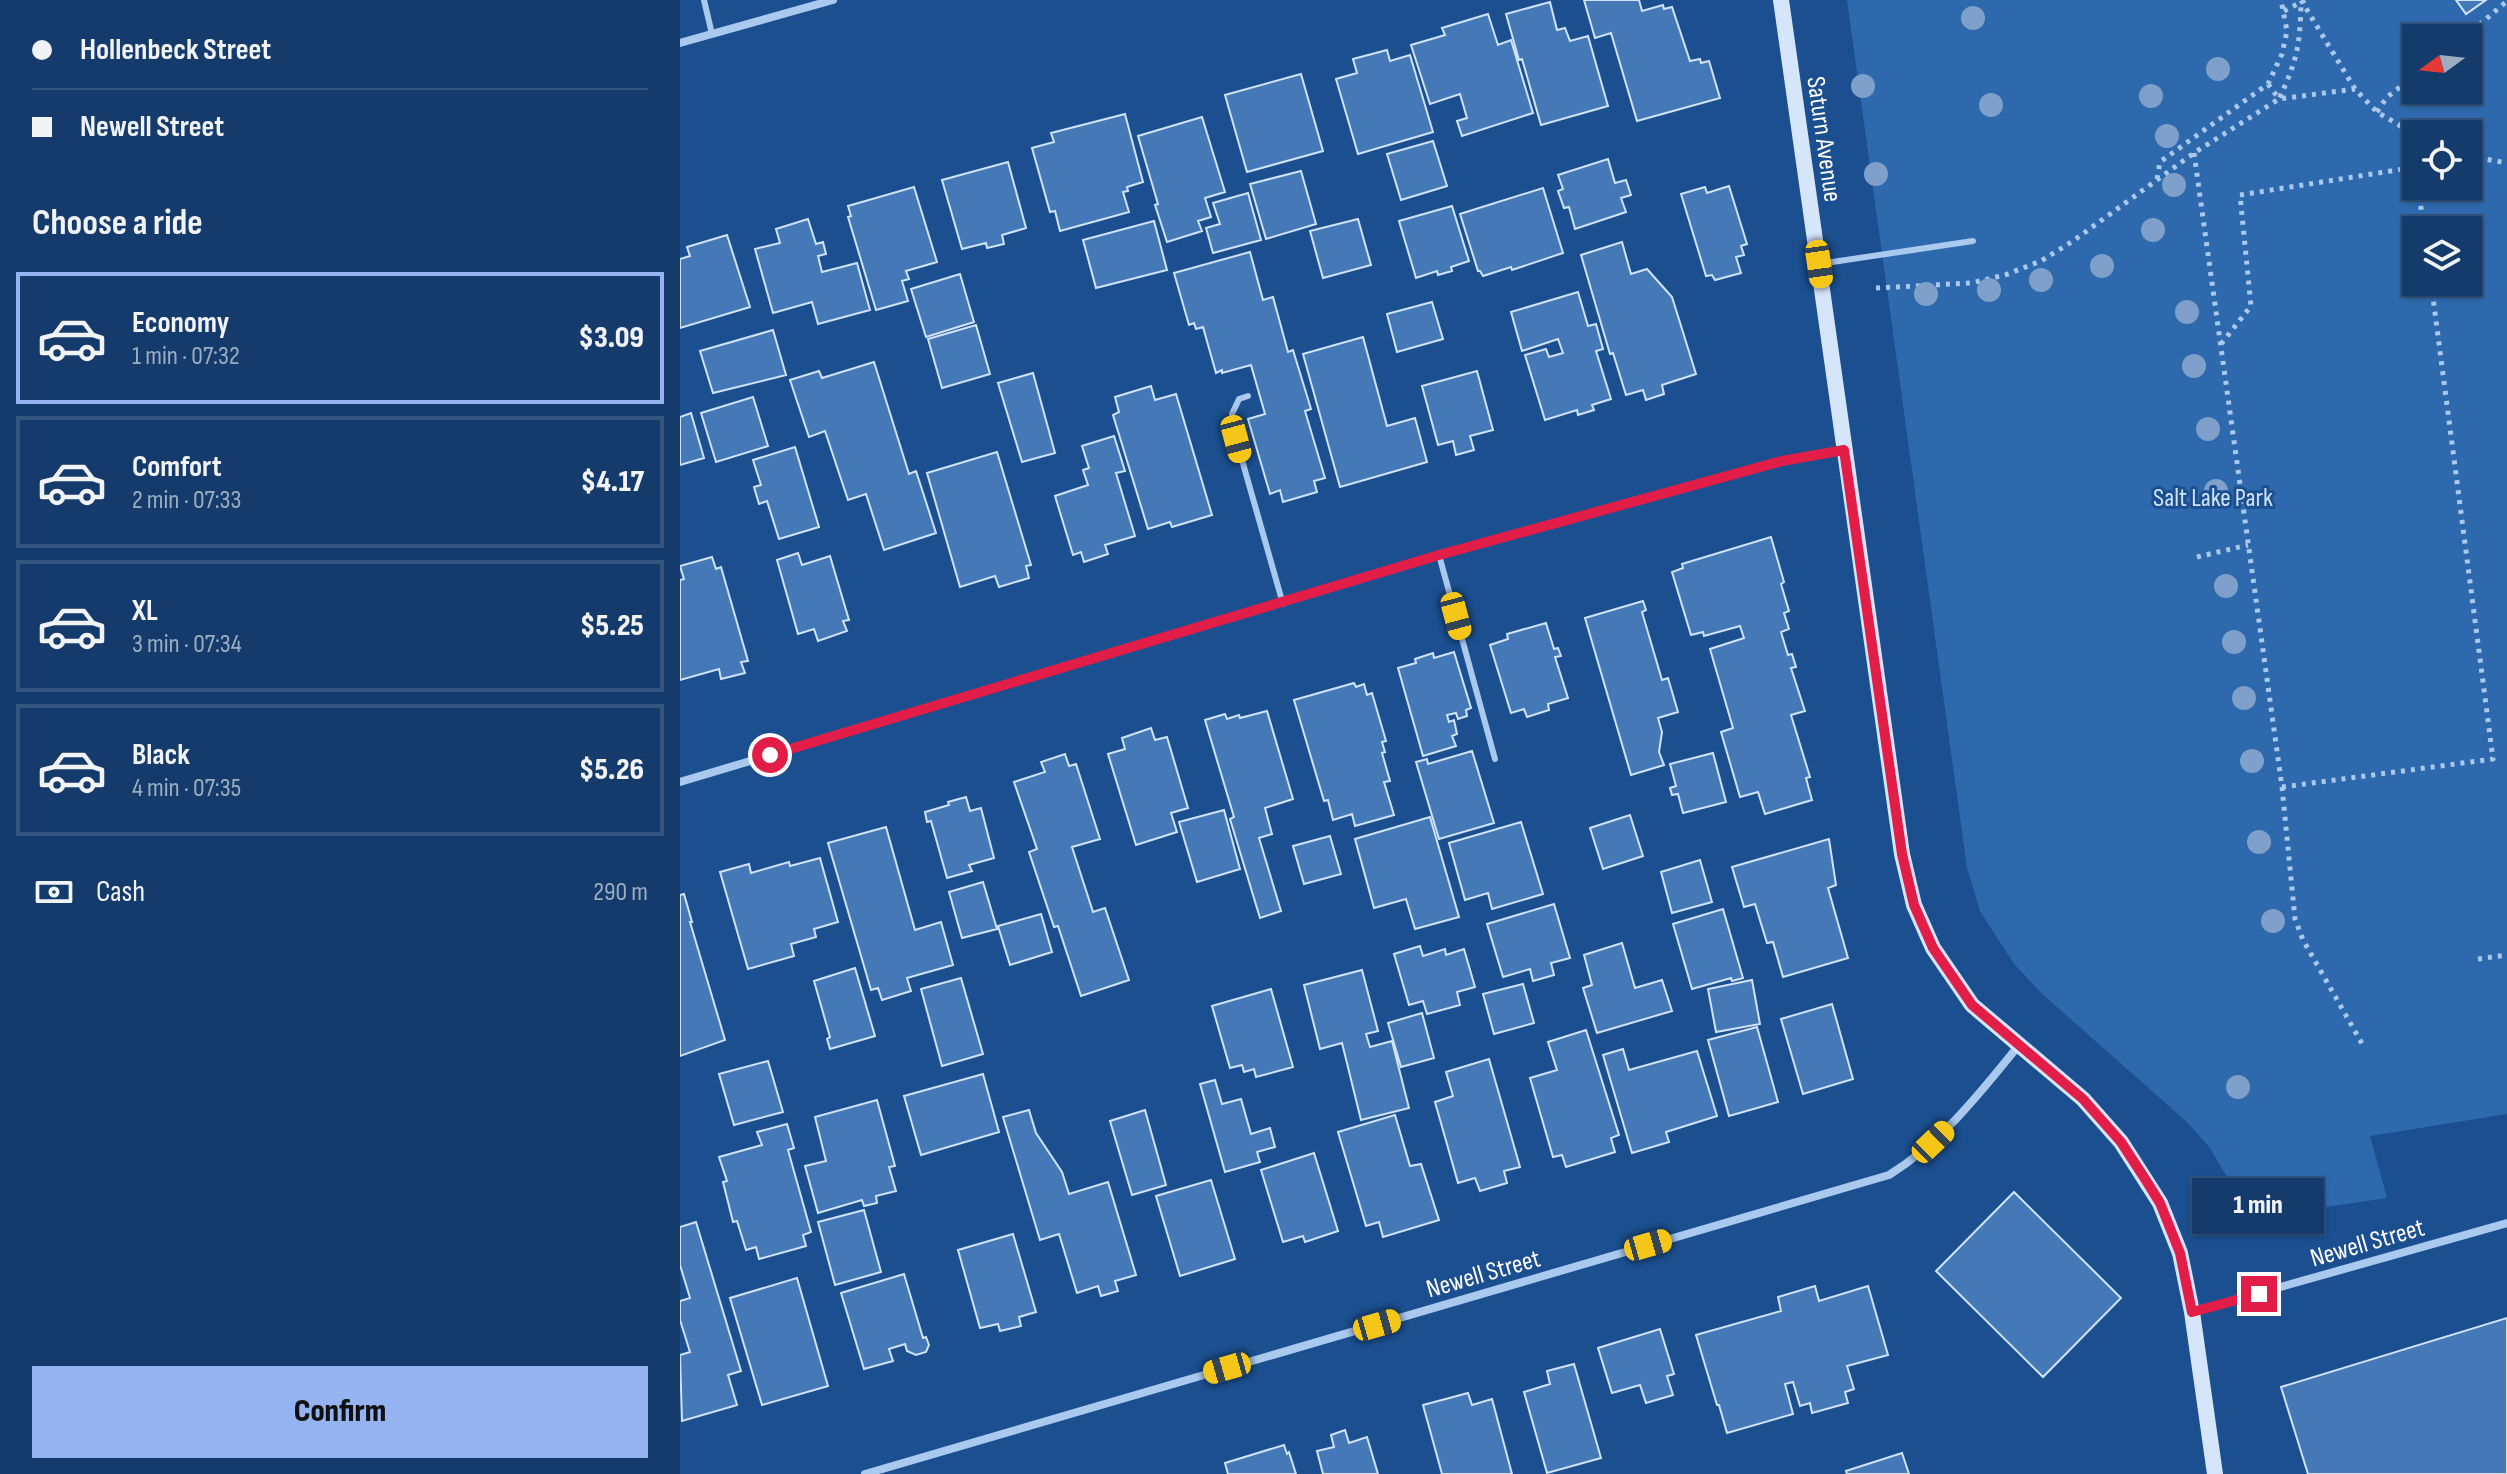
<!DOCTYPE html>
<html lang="en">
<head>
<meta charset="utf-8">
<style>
  body { margin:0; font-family:"Sofia Sans Condensed",sans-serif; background:#214673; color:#f1f3f6; height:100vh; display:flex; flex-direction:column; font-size:30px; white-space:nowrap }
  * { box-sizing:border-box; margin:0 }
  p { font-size:26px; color:#9dadc1 }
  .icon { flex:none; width:44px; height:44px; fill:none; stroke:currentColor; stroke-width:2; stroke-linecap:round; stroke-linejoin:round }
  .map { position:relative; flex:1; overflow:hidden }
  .drawer { display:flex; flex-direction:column; background:#143b6b; width:680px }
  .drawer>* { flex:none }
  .guide { display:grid; align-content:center; height:176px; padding:0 32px; background:#143b6b }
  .needle { width:52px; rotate:255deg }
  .fabs { position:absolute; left:1722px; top:24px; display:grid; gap:16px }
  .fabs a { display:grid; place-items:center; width:80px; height:80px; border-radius:0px; background:#143b6b; box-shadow:0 2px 6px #0004,0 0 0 2px #33557e; font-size:40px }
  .end { position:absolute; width:36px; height:36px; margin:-18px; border:10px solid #e11d48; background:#fff; box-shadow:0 0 0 4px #fff }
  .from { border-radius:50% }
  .bubble { position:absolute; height:56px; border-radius:0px; background:#143b6b; box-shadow:0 2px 6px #0004,0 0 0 2px #33557e; font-size:26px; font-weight:800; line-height:56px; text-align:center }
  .car { position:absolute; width:24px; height:48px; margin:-24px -12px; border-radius:10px; box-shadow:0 0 6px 2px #0007; background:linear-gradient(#f5c518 24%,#345 0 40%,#f5c518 0 76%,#345 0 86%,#f5c518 0) }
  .guide b { display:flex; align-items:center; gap:28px; height:76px; font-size:30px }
  .guide b+b { border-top:2px solid #33557e }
  .guide i { width:20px; height:20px; background:#f1f3f6 }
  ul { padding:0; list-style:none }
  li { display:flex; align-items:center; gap:24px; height:132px; margin:0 16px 12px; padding:0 16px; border:4px solid #33557e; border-radius:0px }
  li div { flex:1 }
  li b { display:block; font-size:30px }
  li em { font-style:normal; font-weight:800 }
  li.selected { border-color:#95b2f1 }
  li>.icon { width:72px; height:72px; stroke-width:1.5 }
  h2 { padding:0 32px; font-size:36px; line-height:96px }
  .pay { display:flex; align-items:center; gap:20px; height:88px; padding:0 32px; font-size:30px }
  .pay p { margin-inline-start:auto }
  .primary-button { display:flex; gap:16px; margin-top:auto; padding:16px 32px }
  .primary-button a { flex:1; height:92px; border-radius:0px; background:#95b2f1; color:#111; font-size:32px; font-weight:800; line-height:92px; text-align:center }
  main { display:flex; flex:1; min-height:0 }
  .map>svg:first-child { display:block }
  .green { fill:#2e69ad; fill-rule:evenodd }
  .building { fill:#4478b7; stroke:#cfe3fa; stroke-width:2 }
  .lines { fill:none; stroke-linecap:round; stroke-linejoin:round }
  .path { stroke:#a9c9ee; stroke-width:5; stroke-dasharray:4 6; stroke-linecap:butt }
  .lane { stroke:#a9c9ee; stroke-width:6 }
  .street { stroke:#a9c9ee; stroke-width:8 }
  .secondary { stroke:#d6e6fa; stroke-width:16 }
  .tree { fill:#7ea0ca }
  .route { stroke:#e11d48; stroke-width:10 }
  .labels { text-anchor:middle; stroke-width:6; stroke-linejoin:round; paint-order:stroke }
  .street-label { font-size:26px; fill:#fff; stroke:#1b4f8f }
  .park-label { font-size:26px; fill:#cfe3fa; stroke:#1b4f8f }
</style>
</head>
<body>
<main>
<section class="drawer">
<div class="guide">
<b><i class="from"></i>Hollenbeck Street</b>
<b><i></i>Newell Street</b>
</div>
<h2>Choose a ride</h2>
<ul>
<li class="selected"><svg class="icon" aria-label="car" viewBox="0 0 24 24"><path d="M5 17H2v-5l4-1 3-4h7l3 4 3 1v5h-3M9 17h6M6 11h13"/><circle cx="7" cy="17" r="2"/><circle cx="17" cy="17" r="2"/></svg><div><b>Economy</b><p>1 min · 07:32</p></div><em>$3.09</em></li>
<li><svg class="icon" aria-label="car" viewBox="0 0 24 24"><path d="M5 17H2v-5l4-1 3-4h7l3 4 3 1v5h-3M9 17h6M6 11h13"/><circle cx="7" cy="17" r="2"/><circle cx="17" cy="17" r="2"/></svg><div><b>Comfort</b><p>2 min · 07:33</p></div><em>$4.17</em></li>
<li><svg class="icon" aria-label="car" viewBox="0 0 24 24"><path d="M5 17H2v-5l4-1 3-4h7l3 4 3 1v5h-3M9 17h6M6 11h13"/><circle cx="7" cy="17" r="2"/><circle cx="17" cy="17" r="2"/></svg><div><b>XL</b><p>3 min · 07:34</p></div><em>$5.25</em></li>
<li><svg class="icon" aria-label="car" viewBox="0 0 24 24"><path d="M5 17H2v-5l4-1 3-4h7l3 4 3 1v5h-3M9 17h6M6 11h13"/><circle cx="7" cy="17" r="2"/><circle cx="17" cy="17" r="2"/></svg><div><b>Black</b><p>4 min · 07:35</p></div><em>$5.26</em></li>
</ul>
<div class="pay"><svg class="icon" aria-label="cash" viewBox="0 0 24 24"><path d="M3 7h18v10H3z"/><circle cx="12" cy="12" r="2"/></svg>Cash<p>290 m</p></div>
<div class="primary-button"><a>Confirm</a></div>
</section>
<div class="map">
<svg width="1827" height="1474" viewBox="0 0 1827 1474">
  <rect width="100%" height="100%" fill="#1b4f8f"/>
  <path class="green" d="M1167,0H1827V1114L1690,1136L1707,1198L1571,1218L1530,1148L1507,1122L1361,993L1334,964L1300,911L1287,868ZM1736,38H1788V90H1736ZM1736,134H1788V186H1736ZM1736,230H1788V282H1736Z"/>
  <path class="building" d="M904,0H959L962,11L983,5L984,9L992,7L1010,61L1020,59L1021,63L1029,61L1040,98L957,121L931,33L915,38Z
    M1776,0H1806L1786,14Z
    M870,2L877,30L885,28L890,41L908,36L928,106L861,125L842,59L839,60L826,14Z
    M808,14L818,45L831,40L853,113L782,136L777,121L787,118L780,94L750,104L731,45L765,35L762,28Z
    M707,50L710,61L730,55L753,132L678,154L656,79L677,73L673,59Z
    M621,74L643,151L567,172L545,95Z
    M445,114L463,182L447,187L448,191L443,192L449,212L380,231L375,211L370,212L352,148L374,142L371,133Z
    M522,117L545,192L525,198L531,217L518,221L522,231L487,242L475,205L478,204L458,136Z
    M753,141L767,186L721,200L707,154Z
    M928,159L935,183L946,180L951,195L941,198L946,212L895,229L889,207L884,208L878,191L883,189L878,175Z
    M328,162L346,228L322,235L324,244L307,248L306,243L282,249L262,180Z
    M621,171L636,224L586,239L570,184Z
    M1049,186L1067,244L1061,246L1064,255L1056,257L1061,273L1035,280L1032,275L1026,276L1001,194L1025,187L1027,193Z
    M234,187L257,262L226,271L229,279L222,281L228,301L196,310L168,217L171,216L168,206Z
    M863,188L883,253L832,270L831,267L803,276L800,271H798L780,214Z
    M568,193L581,240L533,253L526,228L540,224L533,203Z
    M772,206L789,261L771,267L772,271L758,275L757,271L736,278L719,221Z
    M128,219L136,244L143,242L146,254L138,256L142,272L177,263L190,310L138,324L132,302L93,313L75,249L100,243L96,229Z
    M678,219L691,265L643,278L630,231Z
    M474,221L487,270L416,288L403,240Z
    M47,235L70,307L0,328V259L10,256L7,247Z
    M942,242L951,274L967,269L992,297L1016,374L982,385L984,394L966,400L963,390L946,395L933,353L930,354L901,255Z
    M570,252L583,300L593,297L608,352L613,350L631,409L625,411L645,478L634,481L637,492L603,502L600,490L590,494L568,419L585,414L571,365L542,373V370L536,373L523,327L516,329L514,323L509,325L494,273Z
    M280,274L294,322L246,337L231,289Z
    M898,292L908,326L916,324L923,349L916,351L931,399L912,405L914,410L898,415L897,410L865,420L845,355L866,349L869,357L883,353L878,339L842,351L831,312Z
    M752,302L763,339L717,352L707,314Z
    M296,325L310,374L262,388L248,339Z
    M93,330L106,375L33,393L20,351Z
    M683,337L707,426L735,418L747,462L660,487L623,354Z
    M194,362L229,474L236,471L256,533L204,550L186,494L168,500L145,431L129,437L110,380L139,371L142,378Z
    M797,371L813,430L790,436L794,450L776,455L773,441L758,445L742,386Z
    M353,373L375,453L342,462L318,383Z
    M471,386L475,400L496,394L532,515L492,527L490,522L468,529L433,415L439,412L435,397Z
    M73,397L88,446L36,462L21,413Z
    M11,413L24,458L0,465V417Z
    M434,436L445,471L436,473L455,536L425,545L428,554L404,562L401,552L393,555L375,496L408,485L403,470L409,468L402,446Z
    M115,447L139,527L99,539L87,501L79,504L74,487L81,485L73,460Z
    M317,452L351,565L346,566L349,578L319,587L315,576L280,587L247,473Z
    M1091,537L1104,582L1101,584L1109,611L1104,613L1109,629L1101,632L1108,655L1112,654L1116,667L1111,668L1125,711L1111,715L1130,777L1126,778L1132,800L1085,814L1078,792L1060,797L1041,732L1053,728L1030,649L1064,638L1060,626L1024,636L1023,632L1011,635L992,572L1003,568L1002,564Z
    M118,553L122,565L150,556L169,620L163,621L167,631L138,641L134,629L118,634L97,560Z
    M32,557L36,569L41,567L68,661L61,662L65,673L41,679L39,669L0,680V580L4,579L0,566Z
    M963,601L966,610L962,612L982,680L988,678L998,712L978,718L982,732L979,752L984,765L951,775L905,618Z
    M866,623L874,649L878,648L881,656L875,657L888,698L868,704L869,710L847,717L844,709L831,713L810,645L828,639L827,634Z
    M774,652L791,708L786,710L787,716L778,719L776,713L767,715L769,722L774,720L777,734L772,736L776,746L743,756L718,668L736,663L735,659L753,653L754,658Z
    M674,683L676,687L684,684L687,695L692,693L706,741L702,742L705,752L702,753L710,781L704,782L714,815L675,826L672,814L653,820L648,800L644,801L614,700Z
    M587,711L613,799L585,808L592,834L579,838L601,911L580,918L550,819L554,817L525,720L545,714L547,719L559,715L560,718Z
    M471,728L475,740L487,737L508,808L491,813L497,832L456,845L428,754L445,749L442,738Z
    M792,751L814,823L759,839L736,762L747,759L748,764Z
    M1033,753L1046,802L1003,813L998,794L992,795L990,788L996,786L990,764Z
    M385,754L389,766L396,764L420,839L392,847L413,912L425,908L449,980L401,996L378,926L374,927L349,852L357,849L334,782L365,772L361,762Z
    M286,797L290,811L301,808L314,858L289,865L292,871L267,878L251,821L247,822L245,812L269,805L268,802Z
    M544,810L560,869L517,882L499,822Z
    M950,815L963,856L923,869L910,828Z
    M750,817L779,917L735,929L726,899L694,908L675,839Z
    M841,822L863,894L812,909L808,893L785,900L769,843Z
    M206,827L235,930L261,922L273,965L227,978L231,991L202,1000L198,988L191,990L148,843Z
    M650,836L661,874L624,884L613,846Z
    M1149,839L1156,885L1148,888L1168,958L1103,977L1093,942L1087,943L1075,904L1064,907L1052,867Z
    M140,858L158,922L134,929L136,937L111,944L114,956L68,969L40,872L69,864L71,873L109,862L110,866Z
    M1020,860L1032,902L992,913L981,872Z
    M303,882L317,929L282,938L269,892Z
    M4,894L12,922H10L45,1040L0,1056V895Z
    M874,904L890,958L871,963L874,975L853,981L850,969L823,977L807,924Z
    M1043,909L1063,978L1052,981L1051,978L1012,989L993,924Z
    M361,914L372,952L330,965L318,926Z
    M942,943L955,988L982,980L992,1011L917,1033L903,988L912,985L904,955Z
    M740,946L743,956L765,949L766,955L784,949L795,987L777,992L780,1005L747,1014L743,1001L729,1005L714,954Z
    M175,968L195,1036L150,1049L147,1039L150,1037L134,981Z
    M682,970L698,1031L686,1034L690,1047L712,1041L729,1108L681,1120L662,1043L640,1049L624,985Z
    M281,978L303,1054L262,1066L241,989Z
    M1072,980L1080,1024L1036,1032L1028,989Z
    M843,984L854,1023L814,1034L803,994Z
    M591,989L613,1067L576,1077L574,1069L564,1072L562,1065L550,1068L532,1006Z
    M1152,1004L1173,1079L1123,1094L1101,1019Z
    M742,1013L754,1058L721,1067L708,1023Z
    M1077,1027L1098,1102L1049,1116L1028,1040Z
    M906,1030L939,1135L931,1138L935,1152L886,1167L882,1155L873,1157L850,1078L877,1070L868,1042Z
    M943,1049L949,1070L1017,1051L1037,1116L986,1132L989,1142L952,1153L923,1055Z
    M809,1059L840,1167L824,1171L827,1183L800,1191L795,1178L778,1183L755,1102L773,1096L766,1072Z
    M88,1061L103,1112L54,1125L39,1074Z
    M303,1074L319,1132L241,1155L224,1096Z
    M535,1080L542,1104L561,1099L571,1134L590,1128L595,1147L577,1152L580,1162L545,1172L520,1084Z
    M197,1100L215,1166L209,1167L216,1191L196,1196L197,1203L184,1206L182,1200L138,1213L125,1166L146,1161L135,1117Z
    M349,1110L356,1133L382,1172L389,1194L428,1182L456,1275L435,1281L438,1291L421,1296L418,1286L397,1293L379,1234L360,1240L323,1117Z
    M465,1110L486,1185L452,1195L430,1121Z
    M715,1115L730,1166L741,1164L759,1220L703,1237L699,1222L686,1226L658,1132Z
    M107,1124L114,1148L108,1150L131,1232L123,1235L126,1246L79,1259L76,1247L66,1250L57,1221L53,1222L43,1182L47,1181L39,1157L82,1145L77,1132Z
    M634,1153L658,1231L625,1242L623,1236L603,1242L581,1170Z
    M531,1180L555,1259L500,1276L476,1196Z
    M1334,1192L1441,1298L1363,1377L1256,1271Z
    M184,1210L201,1272L155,1285L138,1222Z
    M16,1222L61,1371L48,1375L57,1405L2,1421L0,1355L10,1352L0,1320V1301L10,1298L0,1265V1227Z
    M333,1234L356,1312L339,1317L341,1326L320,1331L318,1324L300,1328L278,1250Z
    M224,1274L243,1338L246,1337L249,1345L246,1352L236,1355L227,1351L225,1344L209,1349L213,1361L184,1369L161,1293Z
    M117,1278L148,1386L82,1405L50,1298Z
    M1135,1286L1139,1301L1188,1286L1208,1355L1167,1366L1174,1389L1165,1392L1168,1403L1132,1413L1130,1403L1120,1406L1113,1382L1105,1384L1113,1414L1047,1433L1039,1405H1037L1016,1335L1101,1311L1098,1297Z
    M1827,1318V1474H1628L1601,1387Z
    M980,1329L994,1374L987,1376L993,1395L966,1403L960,1385L932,1393L918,1348Z
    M894,1364L921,1458L867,1473L844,1392L870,1384L867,1371Z
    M788,1393L792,1405L812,1399L832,1474H762L743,1405Z
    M665,1430L669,1443L687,1437L698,1474H643L637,1451L654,1447L651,1435Z
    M604,1445L607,1454L609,1452L616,1474H548L545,1463Z
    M1222,1453L1229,1474H1167L1166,1471Z"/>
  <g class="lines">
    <path class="path" d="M1621,0L1675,89L1697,112L1736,135
      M1604,11L1625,0
      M1784,38L1827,1
      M1588,84L1599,99C1617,60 1620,46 1621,3
      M1697,112L1707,97L1736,75
      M1514,153L1602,787L1615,919L1623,940L1684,1047
      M1788,156L1827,163
      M1477,179L1480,162L1588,84L1602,54L1607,31L1601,0
      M1738,186L1744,230
      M1196,288L1291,283L1325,275L1361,261L1393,241L1514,153L1599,99L1675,89
      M1541,344L1571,306L1560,195L1736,167
      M1517,557L1568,545
      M1602,787L1813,759L1751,282
      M1798,959L1827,955"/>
    <path class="lane" d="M24,0L32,34
      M1139,264L1293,241
      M568,396L559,399L552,414L556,439L603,604
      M759,555L815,759"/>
    <path class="street" d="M0,43L153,0
      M0,782L759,555L1102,461L1164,450
      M1512,1312L1827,1223
      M185,1474L1209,1175C1262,1142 1300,1093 1339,1045"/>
    <path class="secondary" d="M1101,0L1222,854L1234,905L1253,948L1292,1005L1403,1099L1441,1142L1480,1203L1500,1253L1512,1312L1535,1474"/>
  </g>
  <g class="tree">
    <circle cx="1293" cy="18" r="12"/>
    <circle cx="1538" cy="69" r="12"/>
    <circle cx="1183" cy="86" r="12"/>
    <circle cx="1471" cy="96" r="12"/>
    <circle cx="1311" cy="105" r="12"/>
    <circle cx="1487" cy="136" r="12"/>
    <circle cx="1196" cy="174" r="12"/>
    <circle cx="1494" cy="185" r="12"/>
    <circle cx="1473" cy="230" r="12"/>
    <circle cx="1422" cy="266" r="12"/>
    <circle cx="1361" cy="280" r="12"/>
    <circle cx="1309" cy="290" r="12"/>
    <circle cx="1246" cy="294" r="12"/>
    <circle cx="1507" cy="312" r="12"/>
    <circle cx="1514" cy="366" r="12"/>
    <circle cx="1528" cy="429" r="12"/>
    <circle cx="1536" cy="491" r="12"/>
    <circle cx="1546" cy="586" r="12"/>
    <circle cx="1554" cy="642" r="12"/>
    <circle cx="1564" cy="698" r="12"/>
    <circle cx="1572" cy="761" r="12"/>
    <circle cx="1579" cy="842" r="12"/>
    <circle cx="1593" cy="921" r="12"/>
    <circle cx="1558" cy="1087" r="12"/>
  </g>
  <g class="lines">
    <path class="route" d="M90,755L759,555L1102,461L1164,450L1222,854L1234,905L1253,948L1292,1005L1403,1099L1441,1142L1467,1182L1480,1203L1500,1253L1512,1312L1579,1294"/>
  </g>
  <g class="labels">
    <g class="street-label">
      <text transform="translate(1145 139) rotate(82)" y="9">Saturn Avenue</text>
      <text transform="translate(1687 1242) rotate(-16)" y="9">Newell Street</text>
      <text transform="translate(803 1273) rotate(-16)" y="9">Newell Street</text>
    </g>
    <g class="park-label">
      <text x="1533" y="506">Salt Lake Park</text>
    </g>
  </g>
</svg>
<div class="fabs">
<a><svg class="needle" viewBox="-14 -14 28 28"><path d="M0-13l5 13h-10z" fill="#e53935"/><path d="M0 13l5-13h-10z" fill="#9dadc1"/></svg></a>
<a><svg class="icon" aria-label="locate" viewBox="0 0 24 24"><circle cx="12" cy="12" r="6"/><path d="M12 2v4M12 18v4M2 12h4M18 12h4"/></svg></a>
<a><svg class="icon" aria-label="layers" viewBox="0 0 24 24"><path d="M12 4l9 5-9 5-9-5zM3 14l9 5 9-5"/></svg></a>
</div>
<i class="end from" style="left:90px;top:755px"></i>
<i class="end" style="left:1579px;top:1294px"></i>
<div class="bubble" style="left:1512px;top:1178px;width:132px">1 min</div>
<i class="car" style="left:1139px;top:264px;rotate:172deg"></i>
<i class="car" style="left:556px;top:439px;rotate:165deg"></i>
<i class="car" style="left:776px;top:616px;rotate:165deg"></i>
<i class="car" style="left:1253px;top:1142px;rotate:46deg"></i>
<i class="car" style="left:968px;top:1245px;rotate:74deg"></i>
<i class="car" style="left:697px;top:1325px;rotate:74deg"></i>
<i class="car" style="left:547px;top:1368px;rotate:254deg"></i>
</div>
</main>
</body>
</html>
